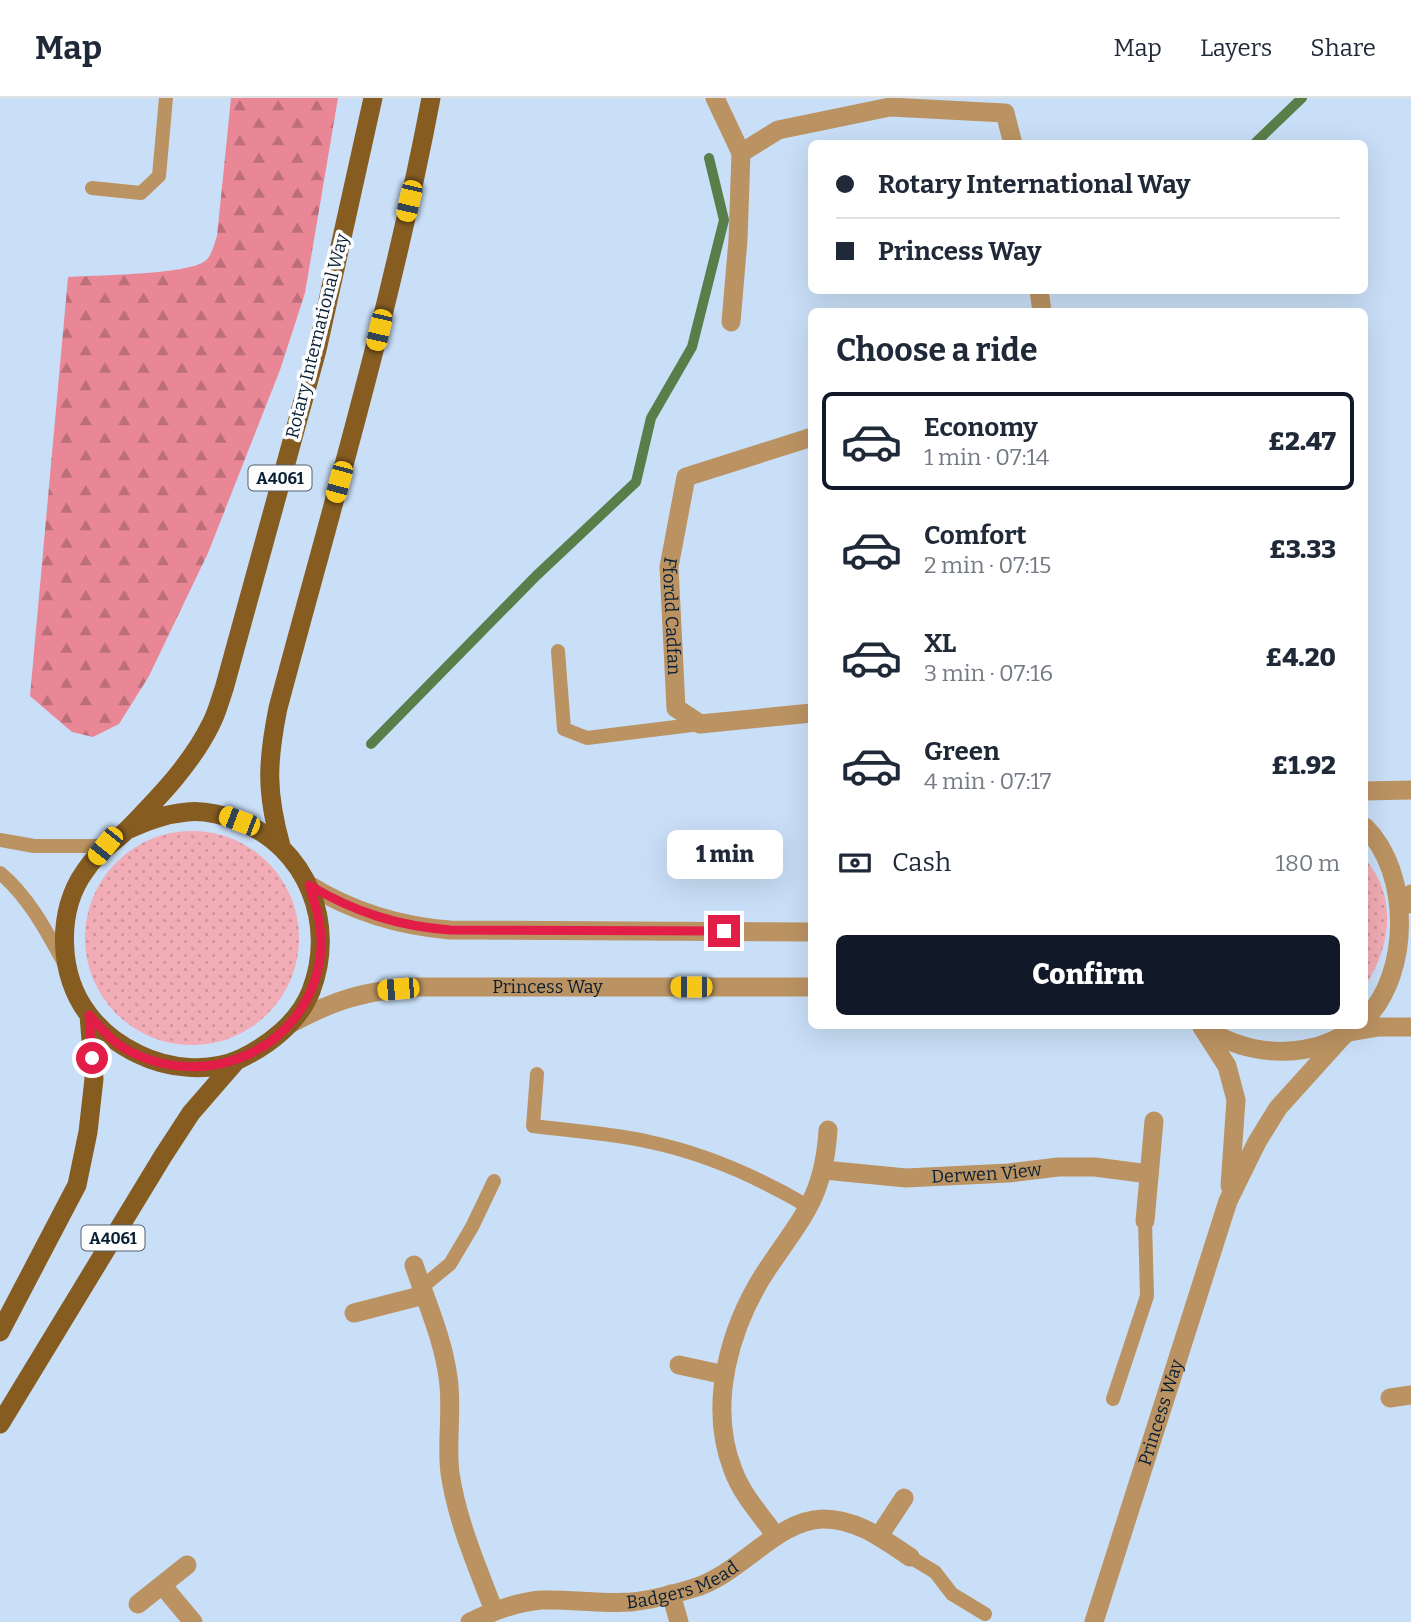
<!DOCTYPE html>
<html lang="en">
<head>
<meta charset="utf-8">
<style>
  body { margin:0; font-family:Bitter,serif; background:#f2f2f3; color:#1f2937; height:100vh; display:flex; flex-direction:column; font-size:26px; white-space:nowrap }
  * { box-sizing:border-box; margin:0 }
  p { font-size:23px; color:#747a83 }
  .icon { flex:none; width:38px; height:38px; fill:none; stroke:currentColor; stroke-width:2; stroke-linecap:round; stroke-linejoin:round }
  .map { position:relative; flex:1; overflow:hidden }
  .side { position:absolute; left:808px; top:210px; width:560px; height:721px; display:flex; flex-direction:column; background:#fff; border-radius:10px; box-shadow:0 7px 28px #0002 }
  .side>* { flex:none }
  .hud { position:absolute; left:808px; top:42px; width:560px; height:154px; border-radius:10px; box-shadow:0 7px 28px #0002; display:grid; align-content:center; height:154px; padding:0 28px; background:#fff }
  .end { position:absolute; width:32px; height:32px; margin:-16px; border:9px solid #e11d48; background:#fff; box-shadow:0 0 0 4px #fff }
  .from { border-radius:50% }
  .bubble { position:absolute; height:49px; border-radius:10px; background:#fff; box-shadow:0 7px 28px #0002; font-size:23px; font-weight:800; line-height:49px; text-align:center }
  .car { position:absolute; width:21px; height:42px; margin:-21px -10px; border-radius:9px; box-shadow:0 0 5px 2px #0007; background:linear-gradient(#f5c518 24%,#345 0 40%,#f5c518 0 76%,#345 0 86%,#f5c518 0) }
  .hud b { display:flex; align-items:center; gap:24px; height:66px; font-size:26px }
  .hud b+b { border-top:2px solid #e0e1e3 }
  .hud i { width:18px; height:18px; background:#1f2937 }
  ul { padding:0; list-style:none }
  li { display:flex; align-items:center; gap:21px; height:98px; margin:0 14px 10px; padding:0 14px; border:4px solid transparent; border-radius:10px }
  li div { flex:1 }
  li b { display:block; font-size:26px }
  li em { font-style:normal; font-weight:800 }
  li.active { border-color:#111827 }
  li>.icon { width:63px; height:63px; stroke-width:1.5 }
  h2 { padding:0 28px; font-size:32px; line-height:84px }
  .pay { display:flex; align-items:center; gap:18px; height:77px; padding:0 28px; font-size:26px }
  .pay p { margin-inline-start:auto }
  .action { display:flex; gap:14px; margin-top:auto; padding:14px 28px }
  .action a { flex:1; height:80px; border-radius:10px; background:#111827; color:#fff; font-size:28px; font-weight:800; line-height:80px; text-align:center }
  header { display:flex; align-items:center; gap:42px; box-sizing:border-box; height:98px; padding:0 35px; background:#fff; border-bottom:2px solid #e0e1e3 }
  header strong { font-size:33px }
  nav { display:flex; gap:38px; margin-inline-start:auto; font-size:24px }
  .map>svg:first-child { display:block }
  .grass { fill:url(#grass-dots) }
  .forest { fill:url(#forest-firs) }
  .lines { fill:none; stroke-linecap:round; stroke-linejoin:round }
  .stream { stroke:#597e4a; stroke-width:10 }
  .service { stroke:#bb9362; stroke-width:14 }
  .minor { stroke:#bb9362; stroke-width:19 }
  .tertiary { stroke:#bb9362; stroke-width:19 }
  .primary { stroke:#865c21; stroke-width:19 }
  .route { stroke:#e11d48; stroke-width:9 }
  .labels { text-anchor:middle; stroke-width:7; stroke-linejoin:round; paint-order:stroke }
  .shield { fill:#fdfdfd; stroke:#526170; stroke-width:2 }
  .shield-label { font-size:16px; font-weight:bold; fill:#081e34 }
  .street-label { font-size:18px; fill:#081e34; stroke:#fdfdfd }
</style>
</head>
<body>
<header>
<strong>Map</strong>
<nav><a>Map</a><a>Layers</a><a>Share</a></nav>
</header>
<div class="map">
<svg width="1411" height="1524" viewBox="0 0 1411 1524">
  <defs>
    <pattern id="grass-dots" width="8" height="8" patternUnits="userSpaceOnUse" patternTransform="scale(1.75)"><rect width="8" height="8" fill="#f2acb5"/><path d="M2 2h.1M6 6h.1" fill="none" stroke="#ce949c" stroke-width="1.8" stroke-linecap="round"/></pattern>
    <pattern id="forest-firs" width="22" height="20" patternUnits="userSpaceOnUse" patternTransform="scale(1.75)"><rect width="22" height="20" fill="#ea8796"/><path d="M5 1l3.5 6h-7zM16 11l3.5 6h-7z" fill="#bc6e7b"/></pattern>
  </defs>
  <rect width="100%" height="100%" fill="#c9dff7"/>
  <path class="grass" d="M85 840a107 107 0 1 1 214 0a107 107 0 1 1-214 0Z
    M1365,761C1398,799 1391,849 1365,888Z"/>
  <path class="forest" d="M231,0H338L305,195L280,272L208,455L149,578L119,626L93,639L72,634L30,598L68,179C95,177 187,177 205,163C212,158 214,146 217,138Z"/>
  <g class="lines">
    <path class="stream" d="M1254,46L1302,0
      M371,646L536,478L636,384L651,320L692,249L724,122L709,60"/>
    <path class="service" d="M92,90L141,95L159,78L166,0
      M558,553L564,631L587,640L700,626
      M0,742L34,748H105
      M0,775C28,798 47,834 64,865
      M537,976L533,1028C572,1033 612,1035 650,1044C707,1056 760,1080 809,1109
      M422,1189L450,1166L472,1129L494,1083
      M1113,1301L1147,1198L1145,1123
      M910,1459L935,1474L952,1496L985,1516"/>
    <g class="minor">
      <path d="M715,0L741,55"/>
      <path d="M1039,192L1042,214"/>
      <path d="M731,224L738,142L741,55L778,32L890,9L1005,15L1013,46"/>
      <path id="s1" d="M812,339L686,379L669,469L676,610L700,626L812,615"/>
      <path d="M1365,693L1411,692"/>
      <path d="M1408,806L1411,796"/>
      <path d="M1349,934L1379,929H1411"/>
      <path id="s2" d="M824,1072L906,1080L1009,1075L1058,1069H1095L1149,1076"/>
      <path d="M1145,1123L1154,1023"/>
      <path d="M414,1167C426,1203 443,1241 448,1279C453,1311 446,1344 450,1375C457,1423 477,1468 494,1513"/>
      <path d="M354,1215L424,1197"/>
      <path d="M679,1267L725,1277"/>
      <path d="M1390,1300L1411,1297"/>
      <path d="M776,1438C761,1417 742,1397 733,1372C707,1306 730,1227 768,1170C803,1118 824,1098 828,1032"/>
      <path d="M879,1438L904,1400"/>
      <path d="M162,1487L193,1524"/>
      <path d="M671,1496L679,1524"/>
      <path d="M138,1506L187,1467"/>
      <path id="s3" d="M470,1524C493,1513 516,1504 541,1502C571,1501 601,1506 631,1504C652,1502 674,1496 694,1490C741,1476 776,1422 823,1421C857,1421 883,1441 910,1459"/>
    </g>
    <g class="tertiary">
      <path d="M1365,729C1411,774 1411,876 1365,921"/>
      <path d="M309,787C353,814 399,828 450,832L812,834"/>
      <path id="s4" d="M290,926C336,901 365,893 416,889H812"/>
      <path d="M1202,929L1227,968L1236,1002L1230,1088"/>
      <path d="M1208,932C1253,960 1314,962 1357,928"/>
      <path id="s5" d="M1094,1524L1228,1103L1257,1044L1278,1010L1343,938"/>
    </g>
    <path class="primary" d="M127,732C147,723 165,716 187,714C204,712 223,717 239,723C307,749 337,826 311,893C299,924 269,947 240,961C209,975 168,971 138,956C119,947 102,934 89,917C58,878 56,813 85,773C98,753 114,745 130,729C160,698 192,665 211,626C217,615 220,602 224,591L317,252L373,0
      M281,748C266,694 267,665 278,610C332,408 392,206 431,0
      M0,1234L77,1087L88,1034L94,981L89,917
      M0,1326L163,1058L191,1015L237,962"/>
  </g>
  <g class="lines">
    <path class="route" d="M92,960L89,917C98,927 108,939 119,947C199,998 306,955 320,860C324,834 317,811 309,787C354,814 398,828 450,832L724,833"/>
  </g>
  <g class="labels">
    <g class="shield">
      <rect x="248.5" y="367.5" width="63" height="25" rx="5"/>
      <rect x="81.5" y="1127.5" width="63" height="25" rx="5"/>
    </g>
    <g class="shield-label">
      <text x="280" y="386">A4061</text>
      <text x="113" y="1146">A4061</text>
    </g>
    <g class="street-label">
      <text transform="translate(317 238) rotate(-76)" y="6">Rotary International Way</text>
      <text dy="6" stroke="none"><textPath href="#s1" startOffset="273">Ffordd Cadfan</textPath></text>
      <text dy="6" stroke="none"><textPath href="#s4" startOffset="264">Princess Way</textPath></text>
      <text dy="6" stroke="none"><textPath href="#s2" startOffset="163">Derwen View</textPath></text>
      <text dy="6" stroke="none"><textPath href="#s5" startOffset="220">Princess Way</textPath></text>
      <text dy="6" stroke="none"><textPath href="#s3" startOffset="219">Badgers Mead</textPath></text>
    </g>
  </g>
</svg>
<i class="end from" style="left:92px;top:960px"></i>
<i class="end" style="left:724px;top:833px"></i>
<div class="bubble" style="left:667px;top:732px;width:116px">1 min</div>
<i class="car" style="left:409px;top:103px;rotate:193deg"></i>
<i class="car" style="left:379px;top:232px;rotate:193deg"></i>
<i class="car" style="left:339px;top:384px;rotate:195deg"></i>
<i class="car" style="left:239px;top:723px;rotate:291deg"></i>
<i class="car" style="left:105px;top:748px;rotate:219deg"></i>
<i class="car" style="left:691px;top:889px;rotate:270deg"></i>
<i class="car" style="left:398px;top:891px;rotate:265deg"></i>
<div class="hud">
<b><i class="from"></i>Rotary International Way</b>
<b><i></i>Princess Way</b>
</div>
<section class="side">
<h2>Choose a ride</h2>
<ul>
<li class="active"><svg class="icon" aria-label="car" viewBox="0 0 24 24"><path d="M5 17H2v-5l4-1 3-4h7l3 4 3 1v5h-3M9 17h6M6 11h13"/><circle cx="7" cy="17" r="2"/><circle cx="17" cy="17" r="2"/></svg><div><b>Economy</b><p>1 min · 07:14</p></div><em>£2.47</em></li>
<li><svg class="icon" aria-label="car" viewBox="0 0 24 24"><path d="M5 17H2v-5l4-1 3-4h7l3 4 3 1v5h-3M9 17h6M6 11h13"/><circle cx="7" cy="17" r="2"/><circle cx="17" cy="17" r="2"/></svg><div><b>Comfort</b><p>2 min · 07:15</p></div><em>£3.33</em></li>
<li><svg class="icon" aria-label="car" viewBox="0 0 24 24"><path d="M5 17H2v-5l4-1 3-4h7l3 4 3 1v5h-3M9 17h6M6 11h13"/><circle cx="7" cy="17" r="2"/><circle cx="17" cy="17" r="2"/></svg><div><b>XL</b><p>3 min · 07:16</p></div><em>£4.20</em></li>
<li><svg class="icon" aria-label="car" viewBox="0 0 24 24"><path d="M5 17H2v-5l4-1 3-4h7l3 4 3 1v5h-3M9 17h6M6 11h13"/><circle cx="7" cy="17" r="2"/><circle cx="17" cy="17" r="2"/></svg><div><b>Green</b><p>4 min · 07:17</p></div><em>£1.92</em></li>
</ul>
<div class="pay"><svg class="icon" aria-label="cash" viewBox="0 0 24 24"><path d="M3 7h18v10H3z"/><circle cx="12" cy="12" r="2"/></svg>Cash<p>180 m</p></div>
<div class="action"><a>Confirm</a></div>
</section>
</div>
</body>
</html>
